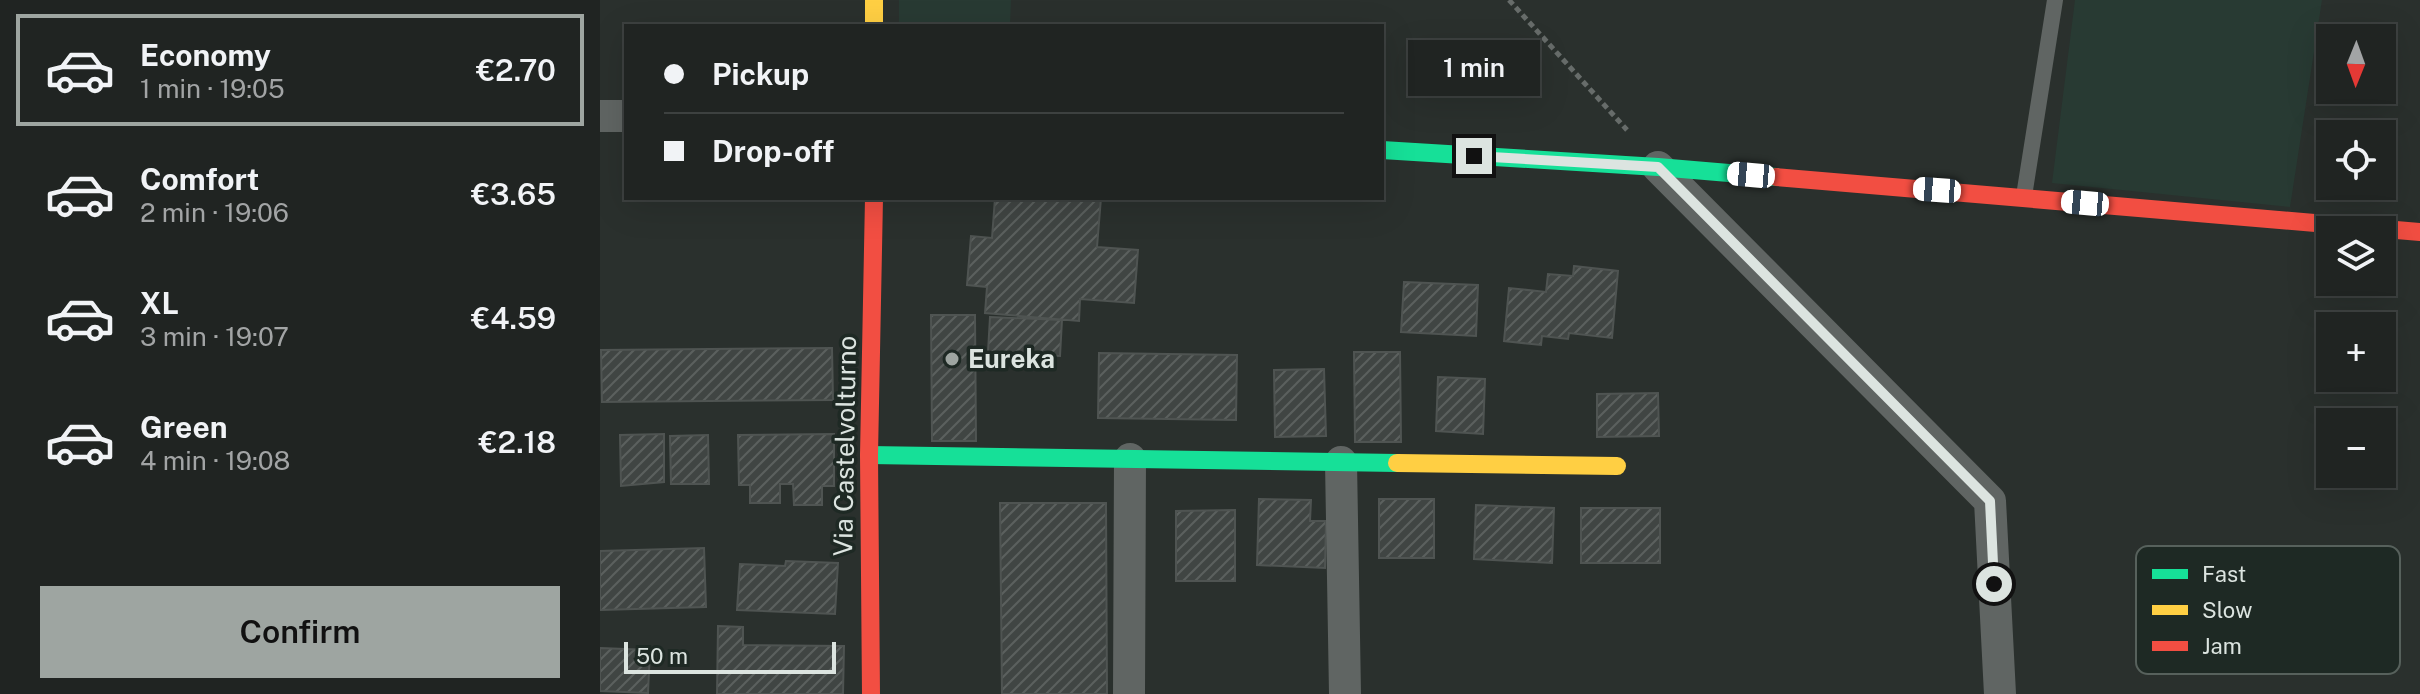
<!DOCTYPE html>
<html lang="en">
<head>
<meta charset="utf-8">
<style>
  body { margin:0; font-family:"Public Sans",sans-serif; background:#282c2a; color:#f1f3f6; height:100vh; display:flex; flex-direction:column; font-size:30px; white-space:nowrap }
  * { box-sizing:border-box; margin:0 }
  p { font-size:26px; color:#a2a4a5 }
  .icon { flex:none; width:44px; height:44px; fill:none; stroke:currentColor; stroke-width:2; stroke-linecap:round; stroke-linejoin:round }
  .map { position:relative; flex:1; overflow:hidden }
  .details { display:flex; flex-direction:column; background:#202422; width:600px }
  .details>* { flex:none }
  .top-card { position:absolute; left:24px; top:24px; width:760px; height:176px; border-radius:0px; box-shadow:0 8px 32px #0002,0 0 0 2px #3d4140; display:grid; align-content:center; height:176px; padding:0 40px; background:#202422 }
  .needle { width:52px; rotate:181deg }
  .tools { position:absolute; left:1716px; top:24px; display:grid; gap:16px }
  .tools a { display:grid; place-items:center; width:80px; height:80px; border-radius:0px; background:#202422; box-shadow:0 8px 32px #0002,0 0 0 2px #3d4140; font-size:40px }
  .scale { position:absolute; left:24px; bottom:20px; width:212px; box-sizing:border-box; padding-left:8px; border:4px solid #dce4e0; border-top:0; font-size:22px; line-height:28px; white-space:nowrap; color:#dce4e0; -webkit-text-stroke:6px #1e2924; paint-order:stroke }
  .end { position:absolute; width:36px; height:36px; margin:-18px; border:10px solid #dce4e0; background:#111; box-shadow:0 0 0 4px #111 }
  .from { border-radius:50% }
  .bubble { position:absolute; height:56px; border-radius:0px; background:#202422; box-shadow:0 8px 32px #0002,0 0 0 2px #3d4140; font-size:26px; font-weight:600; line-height:56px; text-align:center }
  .car { position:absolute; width:24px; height:48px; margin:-24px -12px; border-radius:10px; box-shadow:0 0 6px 2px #0007; background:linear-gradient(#fff 24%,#345 0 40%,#fff 0 76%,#345 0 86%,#fff 0) }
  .top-card b { display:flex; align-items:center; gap:28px; height:76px; font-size:30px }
  .top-card b+b { border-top:2px solid #3d4140 }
  .top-card i { width:20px; height:20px; background:#f1f3f6 }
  ul { padding:14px 0 0; list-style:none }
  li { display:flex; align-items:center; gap:24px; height:112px; margin:0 16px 12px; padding:0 24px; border:4px solid transparent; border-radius:0px }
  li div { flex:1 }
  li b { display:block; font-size:30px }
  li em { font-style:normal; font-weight:600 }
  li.selected { border-color:#9ea5a1 }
  li>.icon { width:72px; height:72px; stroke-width:1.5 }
  .primary-button { display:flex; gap:16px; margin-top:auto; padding:16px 40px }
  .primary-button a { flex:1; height:92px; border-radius:0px; background:#9ea5a1; color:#111; font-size:32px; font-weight:600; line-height:92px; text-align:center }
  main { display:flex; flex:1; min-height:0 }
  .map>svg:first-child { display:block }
  .built { fill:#283a33 }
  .building { fill:url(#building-hatch); stroke:#4f5452; stroke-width:2 }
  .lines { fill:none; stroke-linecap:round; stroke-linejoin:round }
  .path { stroke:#676c6a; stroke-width:5; stroke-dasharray:6 4; stroke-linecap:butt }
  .lane { stroke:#606563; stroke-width:16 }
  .street { stroke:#606563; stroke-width:32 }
  .fast { stroke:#16e098; stroke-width:18 }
  .slow { stroke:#ffcf43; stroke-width:18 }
  .jam { stroke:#f24e42; stroke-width:18 }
  .route { stroke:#dce4e0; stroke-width:10 }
  .poi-dot { fill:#9ea5a1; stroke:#1e2924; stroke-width:3 }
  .labels { text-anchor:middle; stroke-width:7; stroke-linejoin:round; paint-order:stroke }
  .poi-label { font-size:26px; font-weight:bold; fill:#dce4e0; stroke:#1e2924; text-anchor:start }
  .street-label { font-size:26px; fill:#dce4e0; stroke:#1e2924 }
  .key { fill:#1e2924; stroke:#57615c; stroke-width:2 }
  .key-label { font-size:22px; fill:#dce4e0 }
</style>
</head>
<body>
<main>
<section class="details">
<ul>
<li class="selected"><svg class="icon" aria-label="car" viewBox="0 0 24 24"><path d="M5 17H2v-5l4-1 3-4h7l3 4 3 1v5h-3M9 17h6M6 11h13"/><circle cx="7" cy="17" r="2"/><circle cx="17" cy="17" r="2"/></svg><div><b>Economy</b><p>1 min · 19:05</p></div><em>€2.70</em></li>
<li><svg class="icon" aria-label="car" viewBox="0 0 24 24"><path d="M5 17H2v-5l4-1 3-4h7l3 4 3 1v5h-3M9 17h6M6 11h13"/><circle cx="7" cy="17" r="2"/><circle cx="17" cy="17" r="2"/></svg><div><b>Comfort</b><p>2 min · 19:06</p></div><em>€3.65</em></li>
<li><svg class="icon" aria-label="car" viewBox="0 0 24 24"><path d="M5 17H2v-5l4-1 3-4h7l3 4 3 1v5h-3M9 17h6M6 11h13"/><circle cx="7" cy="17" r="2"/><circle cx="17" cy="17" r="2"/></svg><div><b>XL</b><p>3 min · 19:07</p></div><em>€4.59</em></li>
<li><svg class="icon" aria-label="car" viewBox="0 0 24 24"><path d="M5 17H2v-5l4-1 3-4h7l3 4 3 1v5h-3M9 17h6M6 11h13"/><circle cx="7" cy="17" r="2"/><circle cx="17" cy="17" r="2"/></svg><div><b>Green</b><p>4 min · 19:08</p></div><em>€2.18</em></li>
</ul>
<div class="primary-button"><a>Confirm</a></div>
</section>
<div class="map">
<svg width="1820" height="694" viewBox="0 0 1820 694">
  <defs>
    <pattern id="building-hatch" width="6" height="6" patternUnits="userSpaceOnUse" patternTransform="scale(2)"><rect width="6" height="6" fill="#404543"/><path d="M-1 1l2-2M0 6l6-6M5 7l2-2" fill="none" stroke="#5b605e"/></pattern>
  </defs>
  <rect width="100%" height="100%" fill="#2a302d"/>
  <path class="built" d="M299,0H411L410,26H299Z
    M1475,0H1722L1690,207L1452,183Z"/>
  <path class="building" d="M395,198H501L497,247L538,250L534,303L480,299L479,321L385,313L387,287L367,285L371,236L392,238Z
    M974,266L1018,271L1012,338L969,333L968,339L942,336L941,345L904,341L909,288L946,292L948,274L973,276Z
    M804,282L878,285L876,336L801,332Z
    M331,315H375L376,441H332Z
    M390,317L462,320L460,356L388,352Z
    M232,348L233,400L2,402L1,350Z
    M754,352H800L801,442H755Z
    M499,353L637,355L636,420L498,418Z
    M724,369L726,436L675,437L674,370Z
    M838,377L885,379L883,434L836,431Z
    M1058,393L1059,436L997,437V394Z
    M64,434V482L21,486L20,435Z
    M234,434V486H222V505H194L193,484H180V503H150V485H139L138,435Z
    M108,435L109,484H71L70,436Z
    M659,499L711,500L710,521H726L725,568L657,565Z
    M779,499H834V558H779Z
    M400,503H506L507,694H402Z
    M876,505L954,508L952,563L874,559Z
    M981,508H1060V563H981Z
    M635,510V581H576V511Z
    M104,548L106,607L0,610V551Z
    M186,561L238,563L235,614L137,610L140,564L185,566Z
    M118,626L143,627V645L244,646L243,694H117Z
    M0,648L50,650L48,693L0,691Z"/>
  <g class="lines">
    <path class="path" d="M909,0L1027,130"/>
    <path class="lane" d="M1424,196L1455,0"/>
    <path class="street" d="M0,116H26
      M1058,167L1390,501L1400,694
      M741,462L745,694
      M529,694L530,459"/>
    <path class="fast" d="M782,150L1058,167L1176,177
      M269,455L797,463"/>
    <path class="slow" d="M274,0V26
      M797,463L1017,466"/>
    <path class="jam" d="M1176,177L1820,232
      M271,694L269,455L274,198"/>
  </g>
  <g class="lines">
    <path class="route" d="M874,156L1058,167L1390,501L1394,584"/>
  </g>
  <circle class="poi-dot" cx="352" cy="359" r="8"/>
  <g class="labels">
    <g class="poi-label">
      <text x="368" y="368">Eureka</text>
    </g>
    <g class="street-label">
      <text transform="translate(245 446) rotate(-89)" y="9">Via Castelvolturno</text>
    </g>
  </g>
  <rect x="1536" y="546" width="264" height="128" rx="12" class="key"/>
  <rect x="1552" y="569" width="36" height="10" fill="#16e098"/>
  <rect x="1552" y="605" width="36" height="10" fill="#ffcf43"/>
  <rect x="1552" y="641" width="36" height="10" fill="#f24e42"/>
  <g class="key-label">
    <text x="1602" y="582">Fast</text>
    <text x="1602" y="618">Slow</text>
    <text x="1602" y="654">Jam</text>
  </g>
</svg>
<div class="tools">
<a><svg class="needle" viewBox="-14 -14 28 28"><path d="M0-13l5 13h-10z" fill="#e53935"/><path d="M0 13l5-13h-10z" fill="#a2a4a5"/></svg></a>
<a><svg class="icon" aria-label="locate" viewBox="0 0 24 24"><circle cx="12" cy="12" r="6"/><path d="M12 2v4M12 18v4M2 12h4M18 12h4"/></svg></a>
<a><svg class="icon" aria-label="layers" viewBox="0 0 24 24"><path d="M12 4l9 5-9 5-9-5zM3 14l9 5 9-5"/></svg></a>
<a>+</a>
<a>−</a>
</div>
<div class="scale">50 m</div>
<i class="end from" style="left:1394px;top:584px"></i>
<i class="end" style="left:874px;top:156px"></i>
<div class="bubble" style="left:808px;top:40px;width:132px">1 min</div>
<i class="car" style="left:1151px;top:175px;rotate:275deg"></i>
<i class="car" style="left:1337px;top:190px;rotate:274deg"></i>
<i class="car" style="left:1485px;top:203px;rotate:275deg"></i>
<div class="top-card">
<b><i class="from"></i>Pickup</b>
<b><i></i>Drop-off</b>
</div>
</div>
</main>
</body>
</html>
